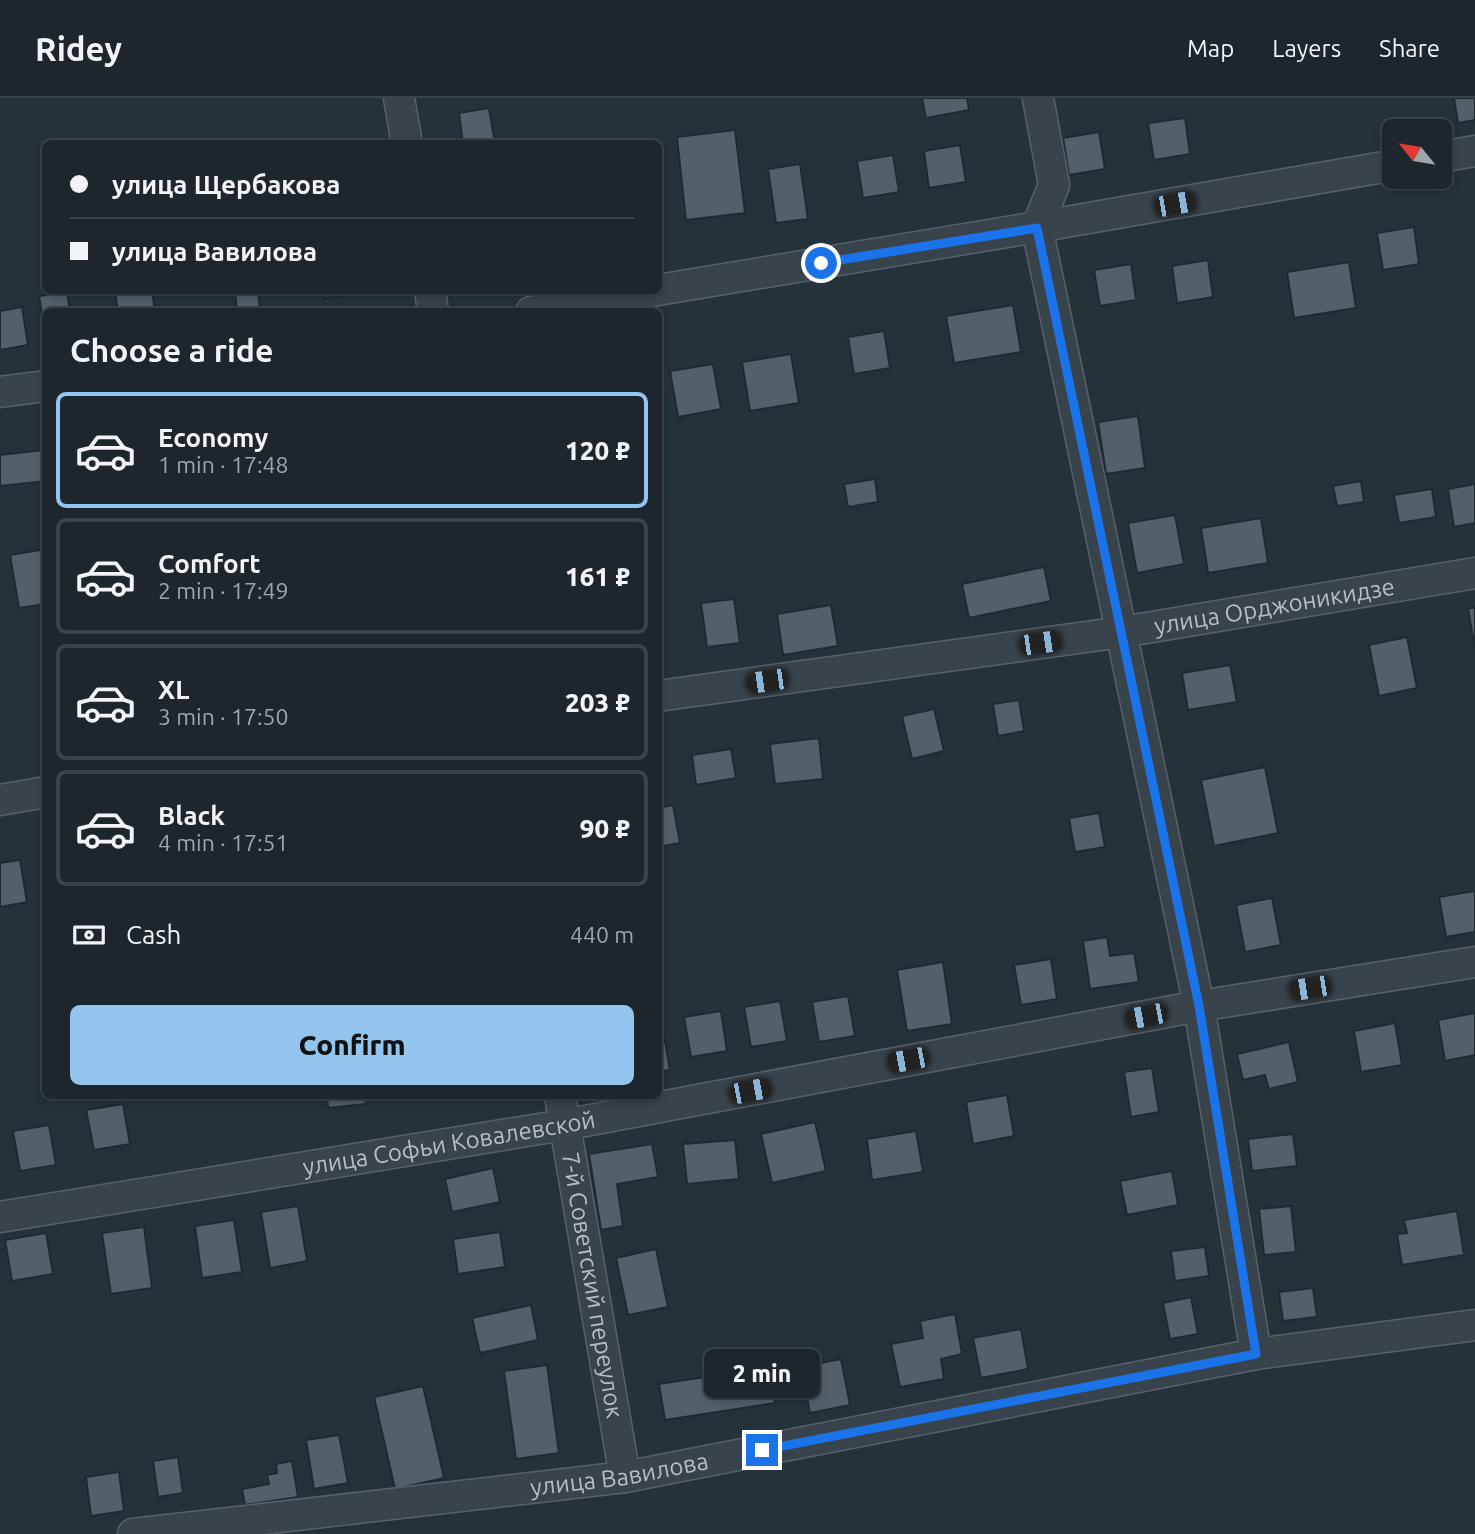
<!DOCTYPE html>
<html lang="en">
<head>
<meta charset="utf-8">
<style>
  body { margin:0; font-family:Ubuntu,sans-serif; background:#252e34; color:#f1f3f6; height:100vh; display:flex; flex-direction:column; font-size:26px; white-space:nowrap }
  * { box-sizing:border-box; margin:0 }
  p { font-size:23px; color:#a0a5a9 }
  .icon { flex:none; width:38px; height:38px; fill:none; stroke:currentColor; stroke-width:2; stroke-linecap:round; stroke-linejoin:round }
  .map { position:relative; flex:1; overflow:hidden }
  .side { position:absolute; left:42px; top:210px; width:620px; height:791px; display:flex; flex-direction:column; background:#1c262c; border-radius:10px; box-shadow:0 4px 10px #0003,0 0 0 2px #3a4348 }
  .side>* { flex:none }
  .top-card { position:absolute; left:42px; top:42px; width:620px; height:154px; border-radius:10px; box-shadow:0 4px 10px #0003,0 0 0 2px #3a4348; display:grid; align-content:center; height:154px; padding:0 28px; background:#1c262c }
  .needle { width:46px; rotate:300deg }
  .controls { position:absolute; left:1382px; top:21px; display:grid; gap:14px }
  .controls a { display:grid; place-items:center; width:70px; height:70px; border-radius:10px; background:#1c262c; box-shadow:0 4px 10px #0003,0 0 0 2px #3a4348; font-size:35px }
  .end { position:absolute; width:32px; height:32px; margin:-16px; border:9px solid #1a73e8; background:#fff; box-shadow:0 0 0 4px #fff }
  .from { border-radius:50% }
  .bubble { position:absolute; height:49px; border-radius:10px; background:#1c262c; box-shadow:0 4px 10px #0003,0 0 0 2px #3a4348; font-size:23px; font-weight:800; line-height:49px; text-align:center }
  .car { position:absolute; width:21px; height:42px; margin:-21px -10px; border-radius:9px; box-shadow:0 0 5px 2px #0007; background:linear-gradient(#222 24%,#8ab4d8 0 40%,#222 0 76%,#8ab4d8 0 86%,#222 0) }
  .top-card b { display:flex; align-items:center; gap:24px; height:66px; font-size:26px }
  .top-card b+b { border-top:2px solid #3a4348 }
  .top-card i { width:18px; height:18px; background:#f1f3f6 }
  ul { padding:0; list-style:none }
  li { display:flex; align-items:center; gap:21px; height:116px; margin:0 14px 10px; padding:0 14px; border:4px solid #3a4348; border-radius:10px }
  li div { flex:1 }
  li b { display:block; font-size:26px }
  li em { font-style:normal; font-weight:800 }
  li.selected { border-color:#93c4ed }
  li>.icon { width:63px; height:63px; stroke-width:1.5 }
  h2 { padding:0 28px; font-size:32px; line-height:84px }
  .pay { display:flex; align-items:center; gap:18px; height:77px; padding:0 28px; font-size:26px }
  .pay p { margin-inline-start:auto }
  .action { display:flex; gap:14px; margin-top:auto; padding:14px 28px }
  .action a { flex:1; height:80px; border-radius:10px; background:#93c4ed; color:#111; font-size:28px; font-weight:800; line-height:80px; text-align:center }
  header { display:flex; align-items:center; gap:42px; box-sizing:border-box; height:98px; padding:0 35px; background:#1c262c; border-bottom:2px solid #3a4348 }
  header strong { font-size:33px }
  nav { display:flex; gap:38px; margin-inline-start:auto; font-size:24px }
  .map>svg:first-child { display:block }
  .building { fill:#53606a; stroke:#202a32; stroke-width:2 }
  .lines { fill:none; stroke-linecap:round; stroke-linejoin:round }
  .minor-casing { stroke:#576169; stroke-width:33 }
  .minor { stroke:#39434b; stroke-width:30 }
  .route { stroke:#1a73e8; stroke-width:9 }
  .labels { text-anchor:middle; stroke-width:6; stroke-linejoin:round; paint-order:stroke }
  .street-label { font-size:24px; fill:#b5bec6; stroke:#1e2830 }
</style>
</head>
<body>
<header>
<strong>Ridey</strong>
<nav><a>Map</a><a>Layers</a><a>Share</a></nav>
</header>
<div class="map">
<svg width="1475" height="1436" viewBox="0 0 1475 1436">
  <rect width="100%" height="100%" fill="#26323a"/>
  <path class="building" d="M922,0H967L969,12L926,20Z
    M1454,0H1475V22L1458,25Z
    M489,10L495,46H463L459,15Z
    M1185,20L1190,56L1154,62L1148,25Z
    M735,32L745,115L686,122L677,39Z
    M1099,34L1105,71L1069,77L1063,40Z
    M960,47L966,84L929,90L924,53Z
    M893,57L899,94L863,100L857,63Z
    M800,66L808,121L776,125L768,71Z
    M1414,129L1419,166L1383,172L1377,135Z
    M1208,162L1213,199L1177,205L1172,168Z
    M1349,164L1356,210L1294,220L1287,174Z
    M1131,166L1136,202L1100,208L1094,172Z
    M115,192H152L155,214H118Z
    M235,192H258L260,214H237Z
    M324,192H359L360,195L325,200Z
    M67,194L70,214H46V239L39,198Z
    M1013,207L1021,254L954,265L946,218Z
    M22,209L28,247L0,252V213Z
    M884,233L890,270L854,276L848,239Z
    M791,256L799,305L750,313L742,264Z
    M713,266L721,311L678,319L670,273Z
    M1138,318L1145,370L1106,376L1098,324Z
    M43,352L46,383L0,388V357Z
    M875,381L878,404L848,409L844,386Z
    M1361,383L1364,404L1337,408L1333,388Z
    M1475,386V425L1454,429L1448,391Z
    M1432,391L1436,419L1399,425L1394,397Z
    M1175,417L1184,466L1137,475L1128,425Z
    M1261,420L1268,465L1208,475L1201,430Z
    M46,451V506L19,510L10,457Z
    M1044,469L1051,503L969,520L962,486Z
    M734,501L740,545L707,549L701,505Z
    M831,507L838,548L783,557L777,516Z
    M1475,509V551L1468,511Z
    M1407,539L1417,590L1379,598L1369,547Z
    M1230,567L1237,604L1188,612L1182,575Z
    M1019,602L1024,633L998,638L993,606Z
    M934,611L944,653L912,661L902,618Z
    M819,640L823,681L775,686L770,646Z
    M731,651L736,680L696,687L692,657Z
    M1265,669L1278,735L1214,748L1201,682Z
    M673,707L680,745L658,749V710Z
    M1099,715L1105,749L1075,754L1069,720Z
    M20,762L27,804L0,809V765Z
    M1475,793V834L1446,839L1439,799Z
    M1272,800L1281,847L1245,854L1236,807Z
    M1107,839L1110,858L1134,855L1139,884L1090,891L1083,843Z
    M1051,861L1057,901L1021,907L1014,867Z
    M943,864L952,926L907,933L897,872Z
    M848,898L855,938L819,944L812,904Z
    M780,903L787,943L751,949L744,909Z
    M721,913L727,953L691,959L684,919Z
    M1475,915V957L1445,963L1438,922Z
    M1395,925L1402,967L1361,974L1354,933Z
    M662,926L670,972L658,974V927Z
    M1289,944L1298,984L1269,991L1265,977L1243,982L1237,956Z
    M1152,970L1159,1014L1131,1019L1124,974Z
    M1007,997L1014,1038L973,1046L966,1004Z
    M327,998H365L366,1006L328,1010Z
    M123,1006L130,1046L94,1052L86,1012Z
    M815,1024L826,1073L772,1085L761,1036Z
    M49,1027L56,1067L20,1073L13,1033Z
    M916,1033L923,1074L872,1082L867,1041Z
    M1293,1036L1297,1068L1252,1073L1248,1041Z
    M735,1042L739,1081L687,1086L683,1046Z
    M652,1046L658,1079L617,1086L623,1128L601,1132L589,1056Z
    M493,1070L500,1104L452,1114L445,1081Z
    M1172,1073L1178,1107L1127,1117L1120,1083Z
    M298,1108L307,1163L270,1170L261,1114Z
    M1291,1108L1296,1154L1264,1157L1259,1111Z
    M1457,1113L1464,1157L1402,1167L1397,1136L1407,1135L1404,1122Z
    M234,1122L242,1174L202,1180L195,1128Z
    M144,1129L152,1190L111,1196L102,1135Z
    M500,1134L505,1169L458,1176L453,1141Z
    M46,1135L53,1176L12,1183L5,1142Z
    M1205,1149L1209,1178L1175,1183L1171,1153Z
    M656,1151L668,1209L628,1217L616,1160Z
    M1313,1190L1317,1219L1283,1223L1279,1194Z
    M1191,1199L1198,1236L1170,1241L1163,1205Z
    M531,1207L538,1242L480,1255L472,1220Z
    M955,1216L962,1256L941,1261L944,1281L900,1289L891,1246L923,1240L920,1223Z
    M1021,1231L1028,1271L981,1280L973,1240Z
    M841,1261L850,1307L810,1315L801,1269Z
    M547,1267L559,1355L516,1361L504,1273Z
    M770,1269L775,1305L665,1322L659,1286Z
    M423,1288L444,1380L395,1391L374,1299Z
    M339,1337L348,1385L314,1391L306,1342Z
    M178,1359L183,1395L158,1399L153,1363Z
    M292,1363L298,1399L245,1407L242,1391L269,1386L267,1377L277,1375L276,1366Z
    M119,1374L124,1413L91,1418L86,1379Z"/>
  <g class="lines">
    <defs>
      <g id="minor">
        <path d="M399,0L407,46"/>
        <path d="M1038,0L1054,87L1037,129L1199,908L1256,1256"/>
        <path d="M1440,59L1475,53"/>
        <path d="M430,192L433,214"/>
        <path d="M658,192L1037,129L1395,67"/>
        <path d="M531,214L658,192"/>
        <path d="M0,294L46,288"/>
        <path id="s1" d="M658,598L1122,534L1475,475"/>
        <path d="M0,702L46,694"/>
        <path id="s2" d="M560,998L625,1379"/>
        <path id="s3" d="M0,1119L564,1027L1199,908L1475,864"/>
        <path id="s4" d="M133,1436L625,1379L1256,1256L1475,1227"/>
      </g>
    </defs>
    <use href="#minor" class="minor-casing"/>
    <use href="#minor" class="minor"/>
  </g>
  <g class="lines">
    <path class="route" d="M762,1352L1256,1256L1199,908L1037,130L821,165"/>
  </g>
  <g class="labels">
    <g class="street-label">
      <text dy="8" stroke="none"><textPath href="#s1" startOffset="623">улица Орджоникидзе</textPath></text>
      <text dy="8" stroke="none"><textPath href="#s3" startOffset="455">улица Софьи Ковалевской</textPath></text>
      <text dy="8" stroke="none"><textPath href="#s2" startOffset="192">7-й Советский переулок</textPath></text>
      <text dy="8" stroke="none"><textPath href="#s4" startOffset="490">улица Вавилова</textPath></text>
    </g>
  </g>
</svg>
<div class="controls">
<a><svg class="needle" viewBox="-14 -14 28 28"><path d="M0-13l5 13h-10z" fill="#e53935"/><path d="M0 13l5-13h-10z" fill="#a0a5a9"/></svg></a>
</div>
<i class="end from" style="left:821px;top:165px"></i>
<i class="end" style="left:762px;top:1352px"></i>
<div class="bubble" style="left:704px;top:1251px;width:116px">2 min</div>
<i class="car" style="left:1175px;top:106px;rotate:80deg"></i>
<i class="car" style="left:1040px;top:545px;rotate:82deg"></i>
<i class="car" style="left:767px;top:583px;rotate:262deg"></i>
<i class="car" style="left:1310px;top:890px;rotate:261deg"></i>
<i class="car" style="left:1146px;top:918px;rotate:259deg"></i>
<i class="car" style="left:908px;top:962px;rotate:259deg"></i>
<i class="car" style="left:750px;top:993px;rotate:79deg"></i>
<div class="top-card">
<b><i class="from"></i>улица Щербакова</b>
<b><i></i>улица Вавилова</b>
</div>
<section class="side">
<h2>Choose a ride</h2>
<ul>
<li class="selected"><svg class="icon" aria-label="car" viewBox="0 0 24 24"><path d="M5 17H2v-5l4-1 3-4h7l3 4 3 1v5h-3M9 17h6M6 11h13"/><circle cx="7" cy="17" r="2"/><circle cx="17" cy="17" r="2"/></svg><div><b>Economy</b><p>1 min · 17:48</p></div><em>120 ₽</em></li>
<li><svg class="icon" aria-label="car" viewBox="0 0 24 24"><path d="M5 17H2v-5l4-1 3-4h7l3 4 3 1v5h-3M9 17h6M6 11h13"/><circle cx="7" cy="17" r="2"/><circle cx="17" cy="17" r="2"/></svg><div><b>Comfort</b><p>2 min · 17:49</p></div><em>161 ₽</em></li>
<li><svg class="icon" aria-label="car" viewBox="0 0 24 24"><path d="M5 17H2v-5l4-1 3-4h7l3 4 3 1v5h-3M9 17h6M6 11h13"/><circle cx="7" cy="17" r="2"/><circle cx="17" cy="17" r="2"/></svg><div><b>XL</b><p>3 min · 17:50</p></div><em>203 ₽</em></li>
<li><svg class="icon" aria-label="car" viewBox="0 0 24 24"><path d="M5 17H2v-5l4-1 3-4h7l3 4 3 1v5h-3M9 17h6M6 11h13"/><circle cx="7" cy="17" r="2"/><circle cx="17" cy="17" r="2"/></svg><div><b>Black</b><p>4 min · 17:51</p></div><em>90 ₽</em></li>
</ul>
<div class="pay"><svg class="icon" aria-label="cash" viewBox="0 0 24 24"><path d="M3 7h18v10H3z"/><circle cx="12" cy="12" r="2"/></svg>Cash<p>440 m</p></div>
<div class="action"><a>Confirm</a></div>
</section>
</div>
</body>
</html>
